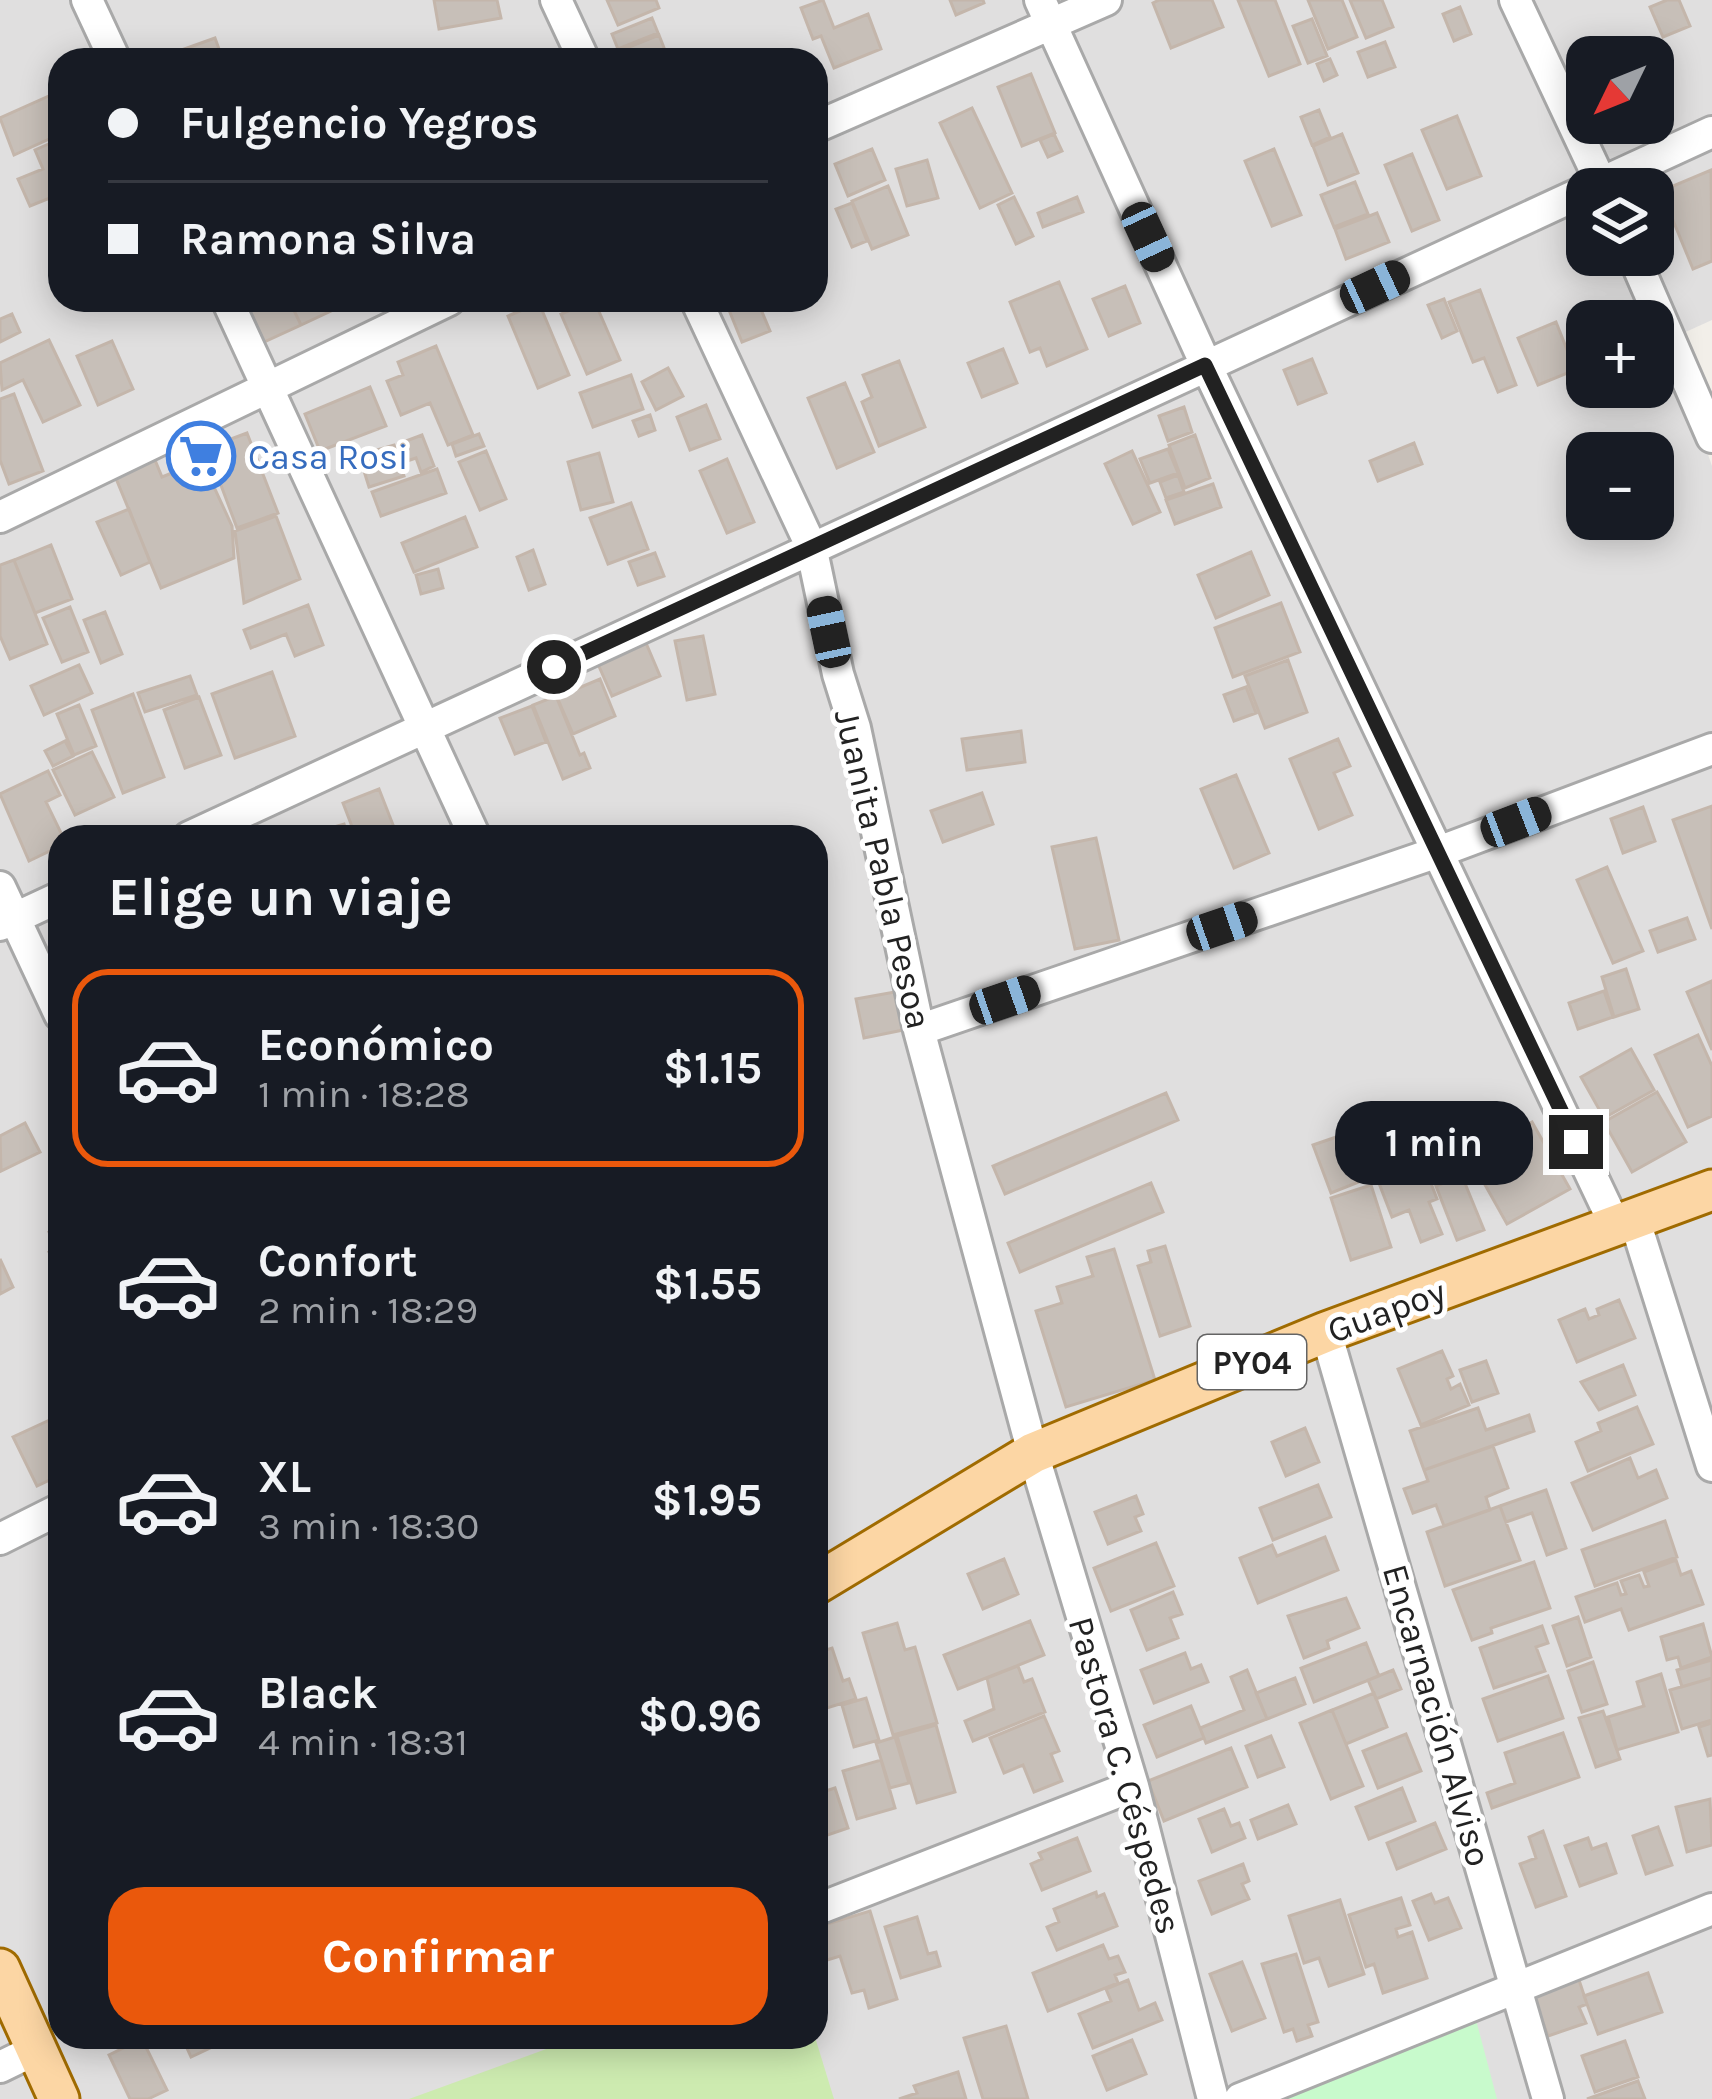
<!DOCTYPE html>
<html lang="es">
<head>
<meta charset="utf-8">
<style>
  body { margin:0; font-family:Karla,sans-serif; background:#20242c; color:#f1f3f6; height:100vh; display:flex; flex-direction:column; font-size:45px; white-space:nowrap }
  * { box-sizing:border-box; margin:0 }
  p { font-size:39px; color:#9ea1a6 }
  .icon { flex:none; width:66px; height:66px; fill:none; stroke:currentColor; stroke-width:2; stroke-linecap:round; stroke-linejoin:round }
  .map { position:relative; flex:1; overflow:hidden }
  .details { position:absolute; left:48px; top:825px; width:780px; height:1224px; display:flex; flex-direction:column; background:#171b24; border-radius:36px; box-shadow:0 6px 30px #0003 }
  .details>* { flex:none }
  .guide { position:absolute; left:48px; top:48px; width:780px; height:264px; border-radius:36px; box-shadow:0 6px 30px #0003; display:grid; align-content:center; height:264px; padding:0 60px; background:#171b24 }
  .needle { width:78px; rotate:227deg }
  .controls { position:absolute; left:1566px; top:36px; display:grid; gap:24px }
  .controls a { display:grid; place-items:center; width:108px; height:108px; border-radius:24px; background:#171b24; box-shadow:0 6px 30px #0003; font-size:60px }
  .end { position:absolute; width:54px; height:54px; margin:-27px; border:15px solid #222; background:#fff; box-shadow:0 0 0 6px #fff }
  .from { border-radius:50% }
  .bubble { position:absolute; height:84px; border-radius:36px; background:#171b24; box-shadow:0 6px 30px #0003; font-size:39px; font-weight:700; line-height:84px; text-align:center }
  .car { position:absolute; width:36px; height:72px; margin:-36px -18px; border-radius:15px; box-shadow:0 0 9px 3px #0007; background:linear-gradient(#222 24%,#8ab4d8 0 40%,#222 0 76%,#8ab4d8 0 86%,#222 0) }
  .guide b { display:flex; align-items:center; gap:42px; height:114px; font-size:45px }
  .guide b+b { border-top:3px solid #363941 }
  .guide i { width:30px; height:30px; background:#f1f3f6 }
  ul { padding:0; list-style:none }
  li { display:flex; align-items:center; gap:36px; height:198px; margin:0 24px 18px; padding:0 36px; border:6px solid transparent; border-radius:36px }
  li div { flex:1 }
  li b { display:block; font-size:45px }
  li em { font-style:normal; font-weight:700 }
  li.current { border-color:#ea580c }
  li>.icon { width:108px; height:108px; stroke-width:1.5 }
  h2 { padding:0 60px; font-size:54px; line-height:144px }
  .button { display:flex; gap:24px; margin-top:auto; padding:24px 60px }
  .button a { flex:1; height:138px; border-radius:36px; background:#ea580c; color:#fff; font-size:48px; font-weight:700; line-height:138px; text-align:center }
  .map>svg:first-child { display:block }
  .residential { fill:#e0dfdf; fill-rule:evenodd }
  .grass { fill:#cdebb0 }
  .park { fill:#c8facc }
  .building { fill:#c7bfb8; stroke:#c4b6ab; stroke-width:3 }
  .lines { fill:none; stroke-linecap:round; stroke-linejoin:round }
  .minor-casing { stroke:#a9a9a9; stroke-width:36 }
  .major-casing { stroke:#a06b00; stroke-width:45 }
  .minor { stroke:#fff; stroke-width:30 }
  .major { stroke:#fcd6a4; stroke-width:39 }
  .route { stroke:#222; stroke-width:15 }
  .labels { text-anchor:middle; stroke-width:10; stroke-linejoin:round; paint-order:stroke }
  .shield { fill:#fff; stroke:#646464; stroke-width:3 }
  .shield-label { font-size:33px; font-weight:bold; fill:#222 }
  .shop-label { font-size:36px; fill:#366cbe; stroke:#fff; text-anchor:start }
  .street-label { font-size:36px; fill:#222; stroke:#fff }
</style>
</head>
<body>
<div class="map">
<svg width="1712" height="2099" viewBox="0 0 1712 2099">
  <rect width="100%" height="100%" fill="#f2efe9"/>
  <path class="residential" d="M0,0H1712V320L1668,340L1712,466V2099H0ZM1587,57H1653V123H1587ZM60,60H816V300H60ZM1587,189H1653V255H1587ZM1587,321H1653V387H1587ZM1587,453H1653V519H1587ZM60,837H816V2037H60Z"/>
  <path class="grass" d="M579,2037H815L834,2099H409Z"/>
  <path class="park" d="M1471,2001L1497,2099H1223Z"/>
  <path class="building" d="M434,0H497L501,18L439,29Z
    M607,0H656L659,8L618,25Z
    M823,0L834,28L868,14L881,49L834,68L821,36L813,39L801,8Z
    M950,0H983L984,3L956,15Z
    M1159,0H1212L1223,27L1171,48L1153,3Z
    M1238,0H1275L1300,64L1269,76Z
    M1308,0H1342L1357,37L1328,49Z
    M1350,0H1382L1393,27L1366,38Z
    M1667,0H1679L1690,26L1663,37L1650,7Z
    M1460,7L1471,34L1454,41L1443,14Z
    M652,18L658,33L618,49L612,34Z
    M1312,19L1327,56L1308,63L1293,26Z
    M659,35L666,53L650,60H623L619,51Z
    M215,38L223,60H179L176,52Z
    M1385,42L1395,67L1368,77L1358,52Z
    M1330,59L1337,75L1324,81L1317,64Z
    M1031,74L1055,133L1022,146L998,87Z
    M60,91V134L14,155L0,118Z
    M972,108L1012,193L980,208L940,123Z
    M1319,110L1330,137L1312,145L1301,117Z
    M1457,116L1481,176L1447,189L1422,130Z
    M1054,134L1062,151L1048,157L1040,140Z
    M1342,134L1358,173L1328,185L1313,146Z
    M60,139V194L30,206L18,179L43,169L35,150Z
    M872,149L885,180L848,196L835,164Z
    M1274,149L1301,215L1272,226L1245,161Z
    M1412,154L1439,220L1412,231L1385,165Z
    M927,160L938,198L907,206L896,169Z
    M1711,170L1712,261L1693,269L1661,191Z
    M1355,182L1368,214L1334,227L1321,195Z
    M888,186L908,235L872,249L852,201Z
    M1014,197L1033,236L1016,244L998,205Z
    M1077,197L1083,212L1043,227L1038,213Z
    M852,203L867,241L852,247L836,209Z
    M1377,213L1389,242L1346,259L1335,229Z
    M1059,282L1087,349L1047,366L1040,348L1030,352L1010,302Z
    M1125,286L1140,323L1109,336L1093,299Z
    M1480,290L1516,385L1498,392L1484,358L1473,362L1449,302Z
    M1444,299L1457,331L1442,338L1428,305Z
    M244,300H289L301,325L264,342Z
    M289,300H328L333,310L301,325Z
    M594,300L620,360L587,374L561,314Z
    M752,300H757L770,331L742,342L729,310Z
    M539,303L569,375L538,388L508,316Z
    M12,314L20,332L0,342V319Z
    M1556,322L1575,370L1538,385L1518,338Z
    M49,340L80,405L43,422L23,380L2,390L0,363Z
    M112,341L133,389L98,405L77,356Z
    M436,346L473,435L448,445L430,403L401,415L387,381L403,375L398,362Z
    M1003,349L1017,383L982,397L968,363Z
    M1312,359L1326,393L1298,404L1284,370Z
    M899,361L925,427L879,446L862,402L872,397L863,375Z
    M668,368L683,396L656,410L642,382Z
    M631,375L643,409L593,427L580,393Z
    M845,383L874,452L837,468L808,398Z
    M370,387L386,426L320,451L305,414Z
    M14,394L43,471L9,484L0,460V399Z
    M706,405L720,439L690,450L677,417Z
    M1184,407L1192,432L1168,441L1159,416Z
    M650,415L655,430L639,436L633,421Z
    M247,433L278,513L237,528L207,448Z
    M479,434L484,446L456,456L452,444Z
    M422,435L434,466L421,472L416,458L404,462L398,444Z
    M1195,435L1210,478L1185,488L1169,445Z
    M1414,443L1422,464L1378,481L1370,461Z
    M394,445L404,476L369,487L359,455Z
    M1168,449L1178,473L1150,483L1140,459Z
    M486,451L506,499L480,510L459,462Z
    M1132,451L1160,512L1133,524L1105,464Z
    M599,453L613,502L581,510L568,462Z
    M727,459L754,522L727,533L700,471Z
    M155,460L162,477L202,461L232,526L234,558L161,588L115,476Z
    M437,469L446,493L381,516L372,492Z
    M1178,475L1184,492L1166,498L1160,482Z
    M1213,484L1221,507L1175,524L1166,500Z
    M631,503L648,549L608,564L590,518Z
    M129,509L150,562L121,575L97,522Z
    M276,516L300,579L244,603L235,531Z
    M465,517L477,547L414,572L402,543Z
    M51,545L72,599L35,613L14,560Z
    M533,550L545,584L529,590L517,557Z
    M1251,552L1269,595L1216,618L1198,575Z
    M655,553L664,576L638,585L629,562Z
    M14,560L47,644L10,659L0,636V565Z
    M438,569L443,588L421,594L416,575Z
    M1281,603L1300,652L1233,677L1215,628Z
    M308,605L323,645L295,656L286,634L251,648L244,630Z
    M70,607L88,652L62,662L43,618Z
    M105,612L122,654L101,663L84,620Z
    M703,636L715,694L687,700L675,641Z
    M646,643L660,676L612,696L598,664Z
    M1288,660L1307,712L1265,728L1245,676Z
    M79,665L92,693L44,715L31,686Z
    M272,672L295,736L235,758L212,694Z
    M190,676L197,695L145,712L138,693Z
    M600,679L615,716L573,734L557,697Z
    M1246,687L1256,713L1234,721L1224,695Z
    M133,694L164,777L123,793L92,710Z
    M556,696L580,755L584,753L590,768L563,779L533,705Z
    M199,697L221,755L185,768L164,710Z
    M79,705L96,746L74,755L57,714Z
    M532,706L546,742L515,754L500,718Z
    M1021,731L1025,762L967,770L962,739Z
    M1338,739L1350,766L1334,773L1352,815L1319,829L1290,759Z
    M65,741L73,756L53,766L45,751Z
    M92,752L114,797L75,815L53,770Z
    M48,771L60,795L46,802L63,837H60V846L29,861L0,794Z
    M1236,775L1269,853L1234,868L1201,789Z
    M379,789L397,835L356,837L343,803Z
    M982,793L993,824L943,842L931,811Z
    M1712,806V929L1673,820Z
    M1643,807L1655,841L1623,853L1611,819Z
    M344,824L348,837H322L320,831Z
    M1096,838L1119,940L1075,949L1052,847Z
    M1607,867L1643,951L1613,963L1577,880Z
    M1687,918L1695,939L1658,952L1650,931Z
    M1626,969L1639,1009L1614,1017L1602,977Z
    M1712,981V1050L1687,992Z
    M906,990L913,1028L864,1038L856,999Z
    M1604,991L1613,1017L1578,1029L1569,1003Z
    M1698,1035L1712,1066V1116L1688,1127L1655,1055Z
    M1631,1049L1654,1090L1604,1118L1581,1077Z
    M1657,1092L1686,1142L1632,1172L1604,1122Z
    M1166,1093L1178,1120L1005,1194L993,1166Z
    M1408,1107L1418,1132L1367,1151L1358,1127Z
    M1532,1122L1570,1189L1507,1224L1470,1158Z
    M25,1123L40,1152L1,1171L0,1136Z
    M1351,1132L1369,1178L1331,1193L1313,1145Z
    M1417,1147L1437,1199L1429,1202L1442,1234L1421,1242L1409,1210L1392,1217L1372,1165Z
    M1462,1176L1484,1230L1457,1240L1436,1186Z
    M1151,1183L1163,1212L1020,1272L1008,1243Z
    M1371,1185L1391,1247L1351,1260L1331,1198Z
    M60,1227V1276L49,1252L56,1249L49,1232Z
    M1165,1246L1190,1326L1160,1336L1138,1266L1151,1262L1148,1251Z
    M1114,1249L1155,1380L1066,1407L1036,1311L1062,1303L1057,1287L1093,1276L1087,1257Z
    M0,1259L13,1287L0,1294Z
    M1619,1300L1635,1338L1577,1362L1559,1320L1585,1309L1589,1319L1599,1315L1597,1309Z
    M1442,1351L1453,1376L1447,1379L1451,1389L1460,1384L1469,1405L1421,1425L1398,1369Z
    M1486,1361L1498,1393L1472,1402L1460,1370Z
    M1623,1365L1635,1395L1599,1410L1581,1382Z
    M1637,1407L1653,1444L1588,1471L1576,1442L1601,1431L1598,1423Z
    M1478,1408L1486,1430L1529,1415L1534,1431L1424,1470L1410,1431Z
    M52,1419L60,1435V1475L37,1486L13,1437Z
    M1305,1428L1319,1462L1286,1476L1272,1442Z
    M1493,1446L1508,1488L1486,1497L1490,1510L1444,1526L1436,1505L1413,1513L1404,1489L1428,1481L1424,1470Z
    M1630,1458L1638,1478L1656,1470L1667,1498L1593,1530L1572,1483Z
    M1318,1485L1331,1517L1273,1540L1260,1508Z
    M1546,1490L1566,1548L1547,1555L1532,1513L1506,1522L1500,1506Z
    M1136,1496L1143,1514L1135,1517L1141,1531L1108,1544L1095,1512Z
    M1500,1506L1520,1560L1445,1586L1427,1532Z
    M1665,1521L1677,1557L1595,1586L1582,1550Z
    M1325,1537L1338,1570L1258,1603L1240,1558L1272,1545L1277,1556Z
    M1156,1543L1174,1586L1111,1611L1094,1568Z
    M1004,1559L1018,1594L983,1609L968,1574Z
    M1676,1560L1681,1575L1691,1571L1703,1604L1629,1630L1621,1609L1585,1622L1576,1597L1617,1583L1621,1595L1626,1594L1621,1581L1639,1575L1644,1587L1649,1586L1644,1572Z
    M1534,1562L1550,1608L1491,1628L1492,1633L1472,1640L1453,1590Z
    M1173,1592L1182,1614L1170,1618L1178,1638L1147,1650L1131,1610Z
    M1346,1598L1359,1628L1327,1641L1329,1648L1304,1658L1288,1616Z
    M1578,1617L1591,1657L1567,1666L1553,1626Z
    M1030,1621L1044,1655L958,1689L944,1655Z
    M897,1623L905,1650L915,1647L937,1723L893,1735L863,1633Z
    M1703,1624L1712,1657L1681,1668L1678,1657L1667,1660L1661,1637Z
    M1542,1626L1548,1643L1536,1647L1545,1671L1494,1688L1480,1648Z
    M1366,1643L1379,1676L1314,1702L1301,1668Z
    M832,1648L843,1681L849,1679L856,1699L817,1711L816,1653Z
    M1185,1653L1191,1669L1201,1665L1208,1682L1154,1703L1141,1670Z
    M1712,1660V1678L1682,1687L1677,1670Z
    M1593,1662L1607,1704L1582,1712L1568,1671Z
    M1018,1666L1024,1682L1032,1679L1045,1712L973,1741L965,1721L994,1709L987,1678Z
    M1247,1670L1267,1719L1206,1743L1200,1728L1244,1710L1231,1677Z
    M1393,1670L1401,1689L1376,1699L1368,1680Z
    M1661,1674L1678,1732L1617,1750L1608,1717L1644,1706L1637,1682Z
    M1548,1676L1563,1718L1498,1741L1483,1699Z
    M1295,1678L1305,1704L1267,1719L1256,1693Z
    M1712,1678V1720L1682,1729L1670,1690Z
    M1374,1693L1387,1727L1346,1744L1332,1710Z
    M866,1698L879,1740L854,1747L842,1705Z
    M1191,1706L1204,1738L1157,1757L1144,1725Z
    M1332,1710L1363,1786L1331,1799L1300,1723Z
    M1603,1711L1620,1759L1596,1767L1579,1718Z
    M1044,1716L1059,1751L1051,1754L1062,1781L1034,1792L1023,1765L1004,1773L990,1738Z
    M1712,1723V1755L1708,1756L1699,1727Z
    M936,1725L955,1792L917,1803L897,1736Z
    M1563,1733L1579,1777L1492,1808L1487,1793L1515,1783L1505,1753Z
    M1406,1734L1421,1771L1378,1788L1363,1751Z
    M1271,1736L1284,1767L1258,1777L1246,1746Z
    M895,1737L909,1783L890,1788L876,1743Z
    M1231,1748L1247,1787L1164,1821L1148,1781Z
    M881,1760L895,1808L857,1819L843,1771Z
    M835,1788L848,1828L816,1839V1794Z
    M1402,1788L1415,1821L1369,1839L1356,1807Z
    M1710,1799L1712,1845L1687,1852L1676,1807Z
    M1288,1805L1296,1824L1258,1839L1251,1820Z
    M1224,1809L1231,1826L1239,1823L1245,1838L1212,1852L1199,1819Z
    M1435,1823L1446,1849L1397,1869L1387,1843Z
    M1658,1827L1672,1865L1646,1874L1633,1836Z
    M1543,1831L1566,1896L1536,1907L1520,1864L1536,1858L1529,1837Z
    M1077,1838L1090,1871L1042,1890L1031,1864L1042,1859L1039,1853Z
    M1588,1838L1592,1849L1606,1844L1616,1873L1580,1886L1565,1846Z
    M1243,1864L1249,1881L1242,1884L1249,1899L1212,1914L1199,1881Z
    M1096,1892L1097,1897L1104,1894L1117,1926L1057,1950L1047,1927L1059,1922L1054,1909Z
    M1431,1894L1435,1903L1448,1898L1461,1928L1429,1940L1413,1901Z
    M1401,1898L1410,1925L1396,1929L1398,1937L1412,1932L1427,1978L1383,1993L1374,1964L1366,1967L1349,1915Z
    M1340,1900L1364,1974L1329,1986L1319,1958L1304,1963L1289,1916Z
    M870,1911L897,1999L869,2008L864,1990L852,1993L840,1956L827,1960L817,1927Z
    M917,1917L928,1954L936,1952L940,1966L901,1978L885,1927Z
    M1103,1945L1109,1959L1118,1956L1125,1972L1115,1975L1118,1983L1048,2011L1033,1973Z
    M1296,1954L1318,2022L1308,2025L1312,2036L1297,2041L1293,2029L1284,2032L1262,1964Z
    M1242,1962L1265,2018L1232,2031L1210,1974Z
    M1648,1973L1662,2012L1598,2034L1584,1996Z
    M1577,1974L1587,2004L1579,2007L1586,2023L1548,2036L1531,1990Z
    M1128,1980L1139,2010L1155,2003L1162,2020L1093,2048L1079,2014L1111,2001L1106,1989Z
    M1006,2026L1028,2099H983L964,2038Z
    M182,2037H228L229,2039L191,2057Z
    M142,2039L167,2090L148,2099H130L109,2055Z
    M1132,2040L1146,2074L1107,2090L1093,2056Z
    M1625,2041L1638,2077L1595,2092L1582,2056Z
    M958,2072L966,2099H899L917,2093L914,2086Z
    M1638,2081L1645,2099H1587Z"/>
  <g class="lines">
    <defs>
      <path id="minor" d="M87,0L115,60
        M556,0L584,60
        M1040,0L1206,365L1615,1225
        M1515,0L1604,189
        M816,127L1106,0
        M1588,189L1712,132
        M1633,255L1712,437
        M227,300L475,837
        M696,300L811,546L838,674L855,728L919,1030L1033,1453L1133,1786L1213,2099
        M0,517L449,300
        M189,837L1587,190
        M0,887L60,1015
        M0,925L60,897
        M919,1030L1438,852L1712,749
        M1634,1218L1712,1466
        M1326,1332L1548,2099
        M0,1539L60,1509
        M823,1907L1133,1786
        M0,2067L37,2049
        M1240,2099L1712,1909"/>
      <path id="major" d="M816,1584L1033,1453L1326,1332L1712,1190
        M0,1969L59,2099"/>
    </defs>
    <use href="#minor" class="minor-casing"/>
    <use href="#major" class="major-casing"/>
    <use href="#minor" class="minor"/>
    <use href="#major" class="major"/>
  </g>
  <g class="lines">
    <path class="route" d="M554,667L1205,365L1576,1142"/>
  </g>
  <defs>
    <symbol id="supermarket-ring" viewBox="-11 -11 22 22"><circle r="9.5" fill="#fff" stroke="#3f7fe0" stroke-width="1.5"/><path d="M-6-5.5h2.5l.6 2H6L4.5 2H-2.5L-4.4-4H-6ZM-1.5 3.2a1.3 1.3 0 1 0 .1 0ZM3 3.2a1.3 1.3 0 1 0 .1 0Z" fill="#3f7fe0"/></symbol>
  </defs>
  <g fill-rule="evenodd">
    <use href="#supermarket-ring" x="163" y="418" width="76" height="76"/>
  </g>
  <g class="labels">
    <rect class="shield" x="1198" y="1335" width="108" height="54" rx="9"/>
    <g class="shield-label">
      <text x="1252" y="1374">PY04</text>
    </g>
    <g class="shop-label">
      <text x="248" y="469">Casa Rosi</text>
    </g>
    <g class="street-label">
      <text transform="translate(884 869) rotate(77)" y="13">Juanita Pabla Pesoa</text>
      <text transform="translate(1386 1310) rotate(-20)" y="13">Guapoy</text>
      <text transform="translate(1438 1715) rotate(74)" y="13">Encarnación Alviso</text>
      <text transform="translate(1126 1775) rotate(74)" y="13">Pastora C. Céspedes</text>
    </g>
  </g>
</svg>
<div class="controls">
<a><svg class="needle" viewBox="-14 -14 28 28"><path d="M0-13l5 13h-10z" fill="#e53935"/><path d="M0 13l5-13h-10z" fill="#9ea1a6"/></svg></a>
<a><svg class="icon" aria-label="layers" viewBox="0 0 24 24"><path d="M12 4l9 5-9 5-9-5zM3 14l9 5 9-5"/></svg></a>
<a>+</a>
<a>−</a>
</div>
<i class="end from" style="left:554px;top:667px"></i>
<i class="end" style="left:1576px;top:1142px"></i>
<div class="bubble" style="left:1335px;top:1101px;width:198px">1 min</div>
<i class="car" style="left:1148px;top:237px;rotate:155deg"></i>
<i class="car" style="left:1375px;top:287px;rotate:65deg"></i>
<i class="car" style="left:829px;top:632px;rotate:348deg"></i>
<i class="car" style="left:1516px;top:822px;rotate:69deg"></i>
<i class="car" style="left:1222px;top:926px;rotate:71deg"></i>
<i class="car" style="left:1005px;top:1000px;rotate:71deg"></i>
<div class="guide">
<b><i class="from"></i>Fulgencio Yegros</b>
<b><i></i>Ramona Silva</b>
</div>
<section class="details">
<h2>Elige un viaje</h2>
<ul>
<li class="current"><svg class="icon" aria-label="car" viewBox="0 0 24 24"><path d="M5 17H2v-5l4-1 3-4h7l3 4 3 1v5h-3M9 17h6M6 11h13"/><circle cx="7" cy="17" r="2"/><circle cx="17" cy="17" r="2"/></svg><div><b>Económico</b><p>1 min · 18:28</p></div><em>$1.15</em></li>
<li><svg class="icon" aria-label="car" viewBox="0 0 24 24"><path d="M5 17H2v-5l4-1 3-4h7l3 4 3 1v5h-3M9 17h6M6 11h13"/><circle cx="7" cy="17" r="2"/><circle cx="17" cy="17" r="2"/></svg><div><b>Confort</b><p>2 min · 18:29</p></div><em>$1.55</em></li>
<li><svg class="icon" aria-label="car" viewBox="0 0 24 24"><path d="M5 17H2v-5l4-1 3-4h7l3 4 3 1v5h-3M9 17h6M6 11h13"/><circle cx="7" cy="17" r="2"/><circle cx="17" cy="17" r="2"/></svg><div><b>XL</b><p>3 min · 18:30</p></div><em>$1.95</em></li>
<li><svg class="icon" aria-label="car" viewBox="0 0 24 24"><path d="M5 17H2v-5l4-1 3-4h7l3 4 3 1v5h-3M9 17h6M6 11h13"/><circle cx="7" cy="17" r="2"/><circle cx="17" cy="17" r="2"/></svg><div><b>Black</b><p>4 min · 18:31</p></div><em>$0.96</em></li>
</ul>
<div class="button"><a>Confirmar</a></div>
</section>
</div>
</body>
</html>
